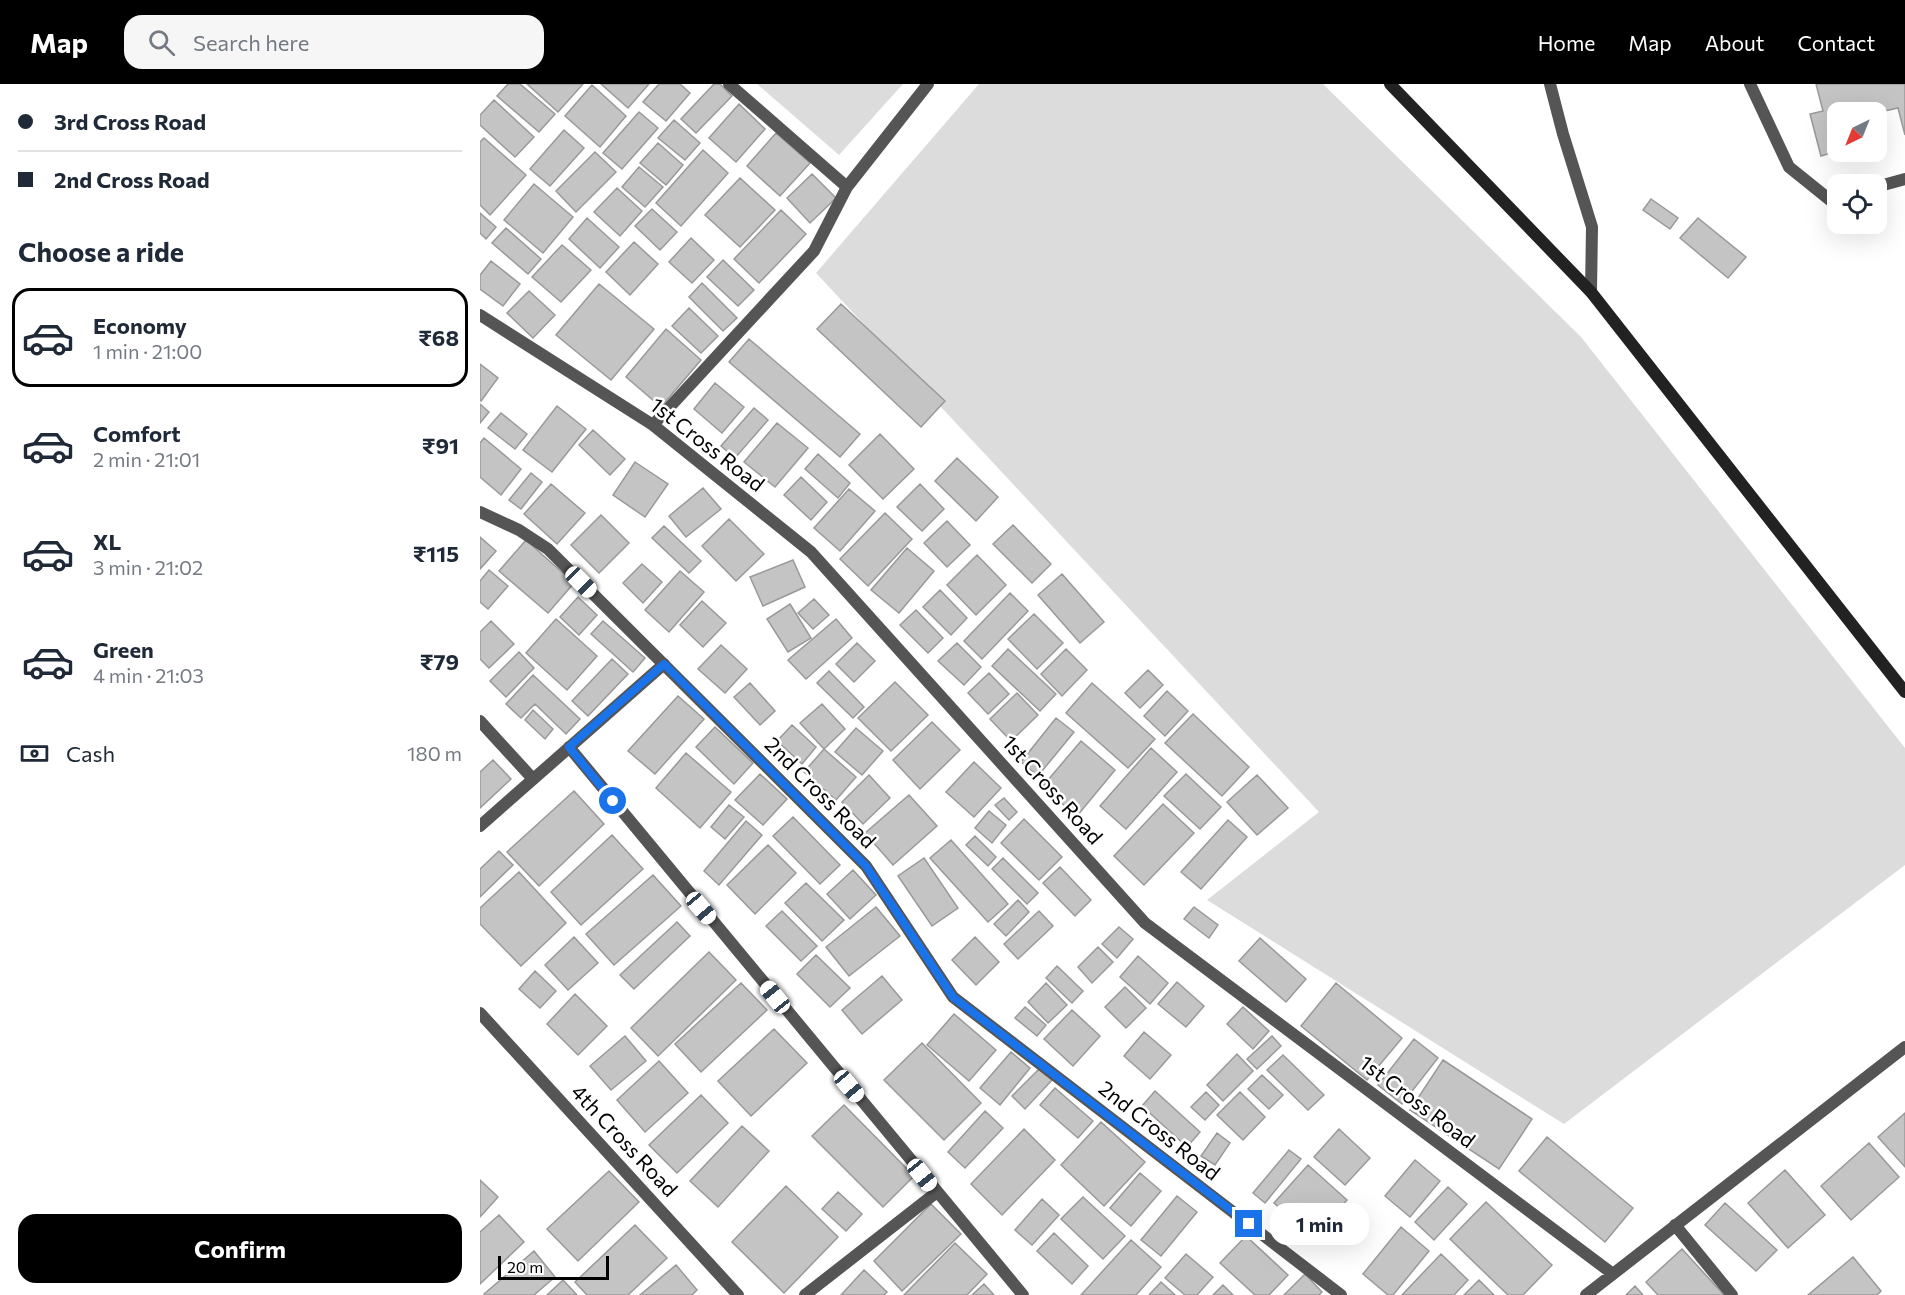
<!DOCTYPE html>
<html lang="en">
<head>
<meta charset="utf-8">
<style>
  body { margin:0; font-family:Commissioner,sans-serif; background:#f6f6f7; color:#1f2937; height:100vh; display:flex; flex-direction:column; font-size:22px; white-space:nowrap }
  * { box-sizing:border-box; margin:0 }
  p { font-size:20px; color:#747a83 }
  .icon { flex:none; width:33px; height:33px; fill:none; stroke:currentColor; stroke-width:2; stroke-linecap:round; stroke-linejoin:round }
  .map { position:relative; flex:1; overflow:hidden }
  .side { display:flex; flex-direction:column; background:#fff; width:480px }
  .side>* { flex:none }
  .top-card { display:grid; align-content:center; height:132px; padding:0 18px; background:#fff }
  .needle { width:39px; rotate:223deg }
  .controls { position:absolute; left:1347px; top:18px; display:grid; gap:12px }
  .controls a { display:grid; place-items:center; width:60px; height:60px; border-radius:12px; background:#fff; box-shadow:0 6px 24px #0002; font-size:30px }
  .scale { position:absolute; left:18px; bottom:15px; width:111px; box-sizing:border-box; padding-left:6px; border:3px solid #000; border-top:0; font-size:16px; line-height:21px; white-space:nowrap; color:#000; -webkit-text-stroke:4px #fff; paint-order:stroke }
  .end { position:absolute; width:27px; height:27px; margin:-14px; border:8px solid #1a73e8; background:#fff; box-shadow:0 0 0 3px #fff }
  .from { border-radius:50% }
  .bubble { position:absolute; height:42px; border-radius:18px; background:#fff; box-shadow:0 6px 24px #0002; font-size:20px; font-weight:700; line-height:42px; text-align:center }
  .car { position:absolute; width:18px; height:36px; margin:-18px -9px; border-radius:8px; box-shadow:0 0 4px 2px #0007; background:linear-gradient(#fff 24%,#345 0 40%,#fff 0 76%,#345 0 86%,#fff 0) }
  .top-card b { display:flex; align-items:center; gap:21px; height:57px; font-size:22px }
  .top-card b+b { border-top:2px solid #e0e1e3 }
  .top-card i { width:15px; height:15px; background:#1f2937 }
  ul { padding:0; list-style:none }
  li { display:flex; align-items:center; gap:18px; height:99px; margin:0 12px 9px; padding:0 6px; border:3px solid transparent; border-radius:18px }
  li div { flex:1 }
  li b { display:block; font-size:22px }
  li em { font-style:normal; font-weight:700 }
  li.current { border-color:#000 }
  li>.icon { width:54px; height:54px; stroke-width:1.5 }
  h2 { padding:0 18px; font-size:27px; line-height:72px }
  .pay { display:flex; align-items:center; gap:15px; height:66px; padding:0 18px; font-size:22px }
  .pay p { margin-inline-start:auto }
  .primary-button { display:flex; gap:12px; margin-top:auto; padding:12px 18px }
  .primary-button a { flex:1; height:69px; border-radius:18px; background:#000; color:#fff; font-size:24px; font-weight:700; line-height:69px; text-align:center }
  header { display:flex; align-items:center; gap:36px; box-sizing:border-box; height:84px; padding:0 30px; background:#000; color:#fff }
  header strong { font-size:28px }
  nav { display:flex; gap:33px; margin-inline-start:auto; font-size:21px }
  .search { width:420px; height:54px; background:#f6f6f7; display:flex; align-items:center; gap:15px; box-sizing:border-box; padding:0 21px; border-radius:18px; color:#747a83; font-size:22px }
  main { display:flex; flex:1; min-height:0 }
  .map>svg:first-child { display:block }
  .green { fill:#dcdcdc }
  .building { fill:#c4c4c4; stroke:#999; stroke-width:1.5 }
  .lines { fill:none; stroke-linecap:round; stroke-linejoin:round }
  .street { stroke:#555; stroke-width:12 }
  .secondary { stroke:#222; stroke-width:12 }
  .route { stroke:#1a73e8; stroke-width:8 }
  .labels { text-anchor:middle; stroke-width:5; stroke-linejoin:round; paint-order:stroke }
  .street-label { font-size:21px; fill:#000; stroke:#fff }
</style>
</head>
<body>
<header>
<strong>Map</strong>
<div class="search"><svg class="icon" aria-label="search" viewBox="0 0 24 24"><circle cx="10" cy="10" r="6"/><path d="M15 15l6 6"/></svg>Search here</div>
<nav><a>Home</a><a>Map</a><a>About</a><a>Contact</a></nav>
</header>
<main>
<section class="side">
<div class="top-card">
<b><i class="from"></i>3rd Cross Road</b>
<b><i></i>2nd Cross Road</b>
</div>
<h2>Choose a ride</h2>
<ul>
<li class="current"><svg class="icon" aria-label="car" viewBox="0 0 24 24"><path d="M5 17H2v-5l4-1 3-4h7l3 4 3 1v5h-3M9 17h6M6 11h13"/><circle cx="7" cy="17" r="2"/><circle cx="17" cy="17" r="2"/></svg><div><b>Economy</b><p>1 min · 21:00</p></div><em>₹68</em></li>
<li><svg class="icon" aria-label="car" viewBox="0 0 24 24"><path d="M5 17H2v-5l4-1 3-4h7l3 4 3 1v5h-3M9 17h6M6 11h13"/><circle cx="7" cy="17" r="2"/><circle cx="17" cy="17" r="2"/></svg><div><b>Comfort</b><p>2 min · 21:01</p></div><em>₹91</em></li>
<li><svg class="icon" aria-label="car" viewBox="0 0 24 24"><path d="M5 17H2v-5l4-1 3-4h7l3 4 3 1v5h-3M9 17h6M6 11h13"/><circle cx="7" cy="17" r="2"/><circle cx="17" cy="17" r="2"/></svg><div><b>XL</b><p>3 min · 21:02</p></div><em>₹115</em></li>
<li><svg class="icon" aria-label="car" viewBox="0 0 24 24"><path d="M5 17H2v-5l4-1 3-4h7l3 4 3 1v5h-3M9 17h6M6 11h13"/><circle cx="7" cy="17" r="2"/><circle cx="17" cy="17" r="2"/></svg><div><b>Green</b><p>4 min · 21:03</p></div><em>₹79</em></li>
</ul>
<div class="pay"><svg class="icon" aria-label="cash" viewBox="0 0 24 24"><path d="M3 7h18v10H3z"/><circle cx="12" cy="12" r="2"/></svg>Cash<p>180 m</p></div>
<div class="primary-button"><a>Confirm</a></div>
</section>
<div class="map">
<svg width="1425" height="1211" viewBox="0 0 1425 1211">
  <rect width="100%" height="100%" fill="#fff"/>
  <path class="green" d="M277,0H423L359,71Z
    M499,0H843L1101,253L1425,664V781L1084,1040L727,816L839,728L336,189Z"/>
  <path class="building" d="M28,0H40L75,30L59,48L17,12Z
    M47,0H103L78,28Z
    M121,0H169L148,24Z
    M179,0H200L210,9L186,37L163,18Z
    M234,0H240L252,12L216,49L201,35Z
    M1336,0H1425V51L1418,24L1396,29L1358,28V67L1341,72L1330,30L1343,27Z
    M112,1L146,32L120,63L85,32Z
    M14,16L54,53L35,73L0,41V31Z
    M259,20L285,45L256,78L229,54Z
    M159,28L178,44L142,85L123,69Z
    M194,36L220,59L205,76L178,54Z
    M84,46L104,64L70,102L50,85Z
    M296,49L330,79L300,112L267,82Z
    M4,54L46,91L10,131L0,121V58Z
    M178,59L203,81L186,101L160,79Z
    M223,66L248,89L201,142L176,119Z
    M115,68L136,88L96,128L76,107Z
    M159,83L183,103L165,123L142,103Z
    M332,90L356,114L330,139L307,114Z
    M260,94L295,126L260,163L225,131Z
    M54,100L93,133L63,169L24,136Z
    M137,104L162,127L140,152L114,128Z
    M1171,115L1198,134L1190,145L1163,126Z
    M172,125L197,148L180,166L155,142Z
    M301,126L326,150L279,199L254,175Z
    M0,129L16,143L6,155L0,149Z
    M107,134L139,163L120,184L89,155Z
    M1218,134L1266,173L1248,194L1200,154Z
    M26,144L61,175L48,190L12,159Z
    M211,154L234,176L212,199L189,178Z
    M154,158L178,180L150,211L126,188Z
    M82,161L111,186L81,218L52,193Z
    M243,176L274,206L258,222L227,193Z
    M11,177L40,200L23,222L0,205V191Z
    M222,199L257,234L243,247L209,213Z
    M119,200L174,245L131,296L76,251Z
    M49,207L75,231L53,254L27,229Z
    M361,220L465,317L441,343L337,245Z
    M209,224L238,252L221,269L192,242Z
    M186,245L221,276L181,323L146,293Z
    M269,255L380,350L360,373L249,278Z
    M0,280L18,294L1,317L0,316Z
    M235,299L264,323L242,349L214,325Z
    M0,320L9,328L0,339Z
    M77,322L106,345L72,388L43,366Z
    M274,324L288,336L255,374L241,362Z
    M21,329L47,350L35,365L8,344Z
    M297,339L328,364L295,403L264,378Z
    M113,346L145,375L130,391L99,361Z
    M400,350L434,385L403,415L369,381Z
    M4,354L41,385L21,411L0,393V359Z
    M338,370L370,399L358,414L325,385Z
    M477,374L518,413L496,437L455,397Z
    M155,378L188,400L165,433L133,411Z
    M51,389L62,398L41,425L29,416Z
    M321,393L347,418L331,436L304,411Z
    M71,400L105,429L77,460L44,430Z
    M440,400L464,425L442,447L417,423Z
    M223,404L241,425L206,453L189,432Z
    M369,405L395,427L360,467L334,444Z
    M405,429L432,455L388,502L360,475Z
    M121,431L149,459L119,489L91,461Z
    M249,435L284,470L256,497L222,462Z
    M467,437L490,461L467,483L444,459Z
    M533,441L571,480L552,499L513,460Z
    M184,442L221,477L209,489L172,454Z
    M0,453L16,467L0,485Z
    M46,456L94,499L68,529L19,487Z
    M427,464L454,487L419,529L391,506Z
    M497,471L526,501L496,531L467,501Z
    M313,476L325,503L283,522L270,493Z
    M162,480L182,498L163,519L143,499Z
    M9,486L28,502L8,525L0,518V497Z
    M200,487L224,508L189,548L165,526Z
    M582,490L624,538L600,559L558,511Z
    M460,506L487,534L471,551L443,523Z
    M530,509L548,527L502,575L484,557Z
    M98,513L117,531L99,551L80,533Z
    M334,515L349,531L333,545L318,529Z
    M222,517L246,539L223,563L200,541Z
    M310,520L331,554L308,568L287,535Z
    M436,526L463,554L448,569L420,541Z
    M554,530L583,559L557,585L528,555Z
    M76,535L117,572L87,606L46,569Z
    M356,535L372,554L326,595L308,576Z
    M11,537L34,560L9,584L0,575V548Z
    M123,537L165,574L153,588L111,550Z
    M377,559L395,577L374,598L356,580Z
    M477,559L501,583L484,601L458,577Z
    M241,561L267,585L245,609L218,585Z
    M528,565L576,610L560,627L512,582Z
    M586,565L607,586L582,612L561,590Z
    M39,568L54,584L26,613L10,597Z
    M132,575L148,590L108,632L92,617Z
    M668,586L683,601L660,624L645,609Z
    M349,587L384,623L373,634L337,599Z
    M509,589L529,610L508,630L488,609Z
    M53,591L100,635L86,650L55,620L41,634L26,620Z
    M415,598L448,631L411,667L378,634Z
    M270,599L295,627L280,641L254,613Z
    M612,599L675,655L648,684L586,629Z
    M687,607L708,627L685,652L664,632Z
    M537,609L558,631L531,657L510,635Z
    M198,612L224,635L175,690L148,667Z
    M342,620L365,645L344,665L320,639Z
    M53,626L73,645L65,655L45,636Z
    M713,630L769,683L742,712L685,659Z
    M576,634L594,648L558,692L541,678Z
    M452,638L480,666L440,705L413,676Z
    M312,641L336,663L322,680L297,657Z
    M235,643L273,679L254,700L216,663Z
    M376,644L403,667L382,691L355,668Z
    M601,657L635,686L597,732L562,703Z
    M671,664L697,688L646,745L620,722Z
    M344,665L376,693L356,716L324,688Z
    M206,669L251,708L220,744L176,704Z
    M13,676L31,695L0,724V688Z
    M494,678L521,704L494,733L466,708Z
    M280,690L307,715L283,741L255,716Z
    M706,690L741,723L720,745L684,712Z
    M389,691L410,714L383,740L362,718Z
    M777,691L808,724L777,751L747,718Z
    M94,707L124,740L59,802L27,768Z
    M429,711L457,742L413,781L385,749Z
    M524,714L537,728L529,736L515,721Z
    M683,720L714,749L664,801L634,772Z
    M249,721L264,733L245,755L231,743Z
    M509,727L526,741L512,759L495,744Z
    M313,733L360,781L340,800L293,752Z
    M544,735L582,773L559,796L521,759Z
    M748,736L767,753L721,805L701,788Z
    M266,737L282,751L239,801L224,787Z
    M132,751L163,785L101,841L71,808Z
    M495,752L516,773L508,782L486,761Z
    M471,756L528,820L508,838L450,774Z
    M288,761L316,789L275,830L247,801Z
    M19,767L33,781L0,813V785Z
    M444,774L478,824L452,842L418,792Z
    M523,774L558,809L547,820L512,785Z
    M580,783L611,816L595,832L563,799Z
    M373,786L396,811L370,835L347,810Z
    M39,788L86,839L41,882L0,840V824Z
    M173,791L201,822L134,881L106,850Z
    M326,799L364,836L342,857L305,819Z
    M538,816L549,828L526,852L514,840Z
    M396,823L420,852L369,892L346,863Z
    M714,823L738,841L729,854L704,835Z
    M302,827L337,862L321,877L286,842Z
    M559,827L573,842L538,875L524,860Z
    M197,838L210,852L154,905L140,891Z
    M639,843L653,855L637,874L622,860Z
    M94,853L118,879L88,906L65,881Z
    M495,853L519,878L496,901L472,876Z
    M780,854L826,895L806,918L759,877Z
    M618,863L633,878L612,899L598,883Z
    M229,868L256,896L178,972L151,944Z
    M336,871L370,904L350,923L317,890Z
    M658,872L688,899L670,920L640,893Z
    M577,882L603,907L592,919L566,894Z
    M55,887L76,907L60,924L39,905Z
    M402,892L422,916L382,950L362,926Z
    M697,898L724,922L706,943L678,920Z
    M261,899L287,926L221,988L195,960Z
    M566,899L587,921L568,939L548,918Z
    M856,899L922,954L887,996L821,942Z
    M645,903L666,924L646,944L625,923Z
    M95,910L127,942L98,971L67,940Z
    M545,923L566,941L557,952L535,934Z
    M763,923L789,947L773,965L747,940Z
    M592,926L620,952L593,982L564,955Z
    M474,930L516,966L489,997L447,961Z
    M294,945L327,979L271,1032L238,997Z
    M664,948L691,971L670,995L644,972Z
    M145,952L166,977L131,1006L110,982Z
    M792,952L801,962L777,985L767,975Z
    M934,955L958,974L922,1020L898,1001Z
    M442,959L501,1019L464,1056L404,996Z
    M531,968L550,984L520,1021L500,1004Z
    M757,970L773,987L743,1017L727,1001Z
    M803,971L844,1011L828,1026L787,986Z
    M963,976L1052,1035L1019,1085L930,1026Z
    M179,977L208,1009L165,1048L137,1016Z
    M560,984L572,996L545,1025L532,1012Z
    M782,991L803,1011L789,1025L768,1005Z
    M575,1004L613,1037L598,1054L560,1021Z
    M675,1007L720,1048L707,1063L662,1022Z
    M726,1008L739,1021L725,1036L711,1023Z
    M760,1008L785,1033L763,1056L737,1031Z
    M221,1011L248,1039L197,1089L169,1061Z
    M364,1021L434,1092L403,1123L332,1052Z
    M505,1027L523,1044L485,1084L468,1068Z
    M1425,1029V1083L1398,1053Z
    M621,1038L665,1078L624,1122L581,1081Z
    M262,1042L289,1067L238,1123L210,1097Z
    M544,1045L575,1076L522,1131L491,1100Z
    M859,1045L890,1074L865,1101L834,1073Z
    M737,1049L750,1059L735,1081L721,1072Z
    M1067,1053L1153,1124L1125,1158L1039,1087Z
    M1389,1059L1419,1093L1371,1136L1341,1102Z
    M809,1066L821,1075L785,1119L773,1109Z
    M935,1076L960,1097L930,1133L905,1112Z
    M828,1081L867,1116L833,1154L794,1119Z
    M1305,1086L1345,1131L1308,1164L1268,1119Z
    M129,1087L159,1118L98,1177L67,1145Z
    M660,1089L681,1107L651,1142L630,1124Z
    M0,1096L18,1113L0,1133Z
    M306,1102L358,1153L304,1209L252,1158Z
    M968,1103L987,1120L954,1156L935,1138Z
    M358,1108L382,1130L366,1147L342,1125Z
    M697,1112L717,1128L681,1172L661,1156Z
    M603,1113L645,1152L623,1175L581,1135Z
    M562,1115L579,1131L552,1161L535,1146Z
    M1006,1118L1072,1181L1043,1211H1028L970,1155Z
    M1245,1119L1297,1166L1276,1187L1225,1141Z
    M451,1120L481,1150L422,1207L394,1177Z
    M19,1131L44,1158L0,1200V1148Z
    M155,1141L187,1174L148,1211H107L95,1198Z
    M921,1143L949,1167L913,1211H908L883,1190Z
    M574,1149L608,1182L592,1200L557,1167Z
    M766,1152L808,1191L789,1211H775L740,1179Z
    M651,1156L681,1183L656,1211H601Z
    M475,1159L507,1190L487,1211H424Z
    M1202,1165L1244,1211H1178L1166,1198Z
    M54,1167L75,1193L54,1211H5L4,1210Z
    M706,1170L733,1193L717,1211H705L685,1194Z
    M961,1170L988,1196L974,1211H922Z
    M1373,1173L1401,1207L1397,1211H1328Z
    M196,1181L217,1206L212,1211H160Z
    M384,1186L407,1208L404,1211H361Z
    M825,1190L842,1208L839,1211H804Z
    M83,1196L97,1211H67Z
    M999,1196L1014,1211H984Z
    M681,1198L695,1211H669Z
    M504,1200L514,1211H492Z
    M743,1201L753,1211H733Z
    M1155,1202L1163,1211H1146Z"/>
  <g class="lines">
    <path class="street" d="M249,0L367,103
      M1070,0L1083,50L1112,143L1111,208
      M1270,0L1309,83L1350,116L1358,114
      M1396,103L1425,95
      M0,231L173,341L331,468L665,839L1133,1190
      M173,341L334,167L367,103L448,0
      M0,428L39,446L68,465L386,782L473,913L861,1211
      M0,637L53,695
      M89,663L543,1211
      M0,742L184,580
      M0,929L258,1211
      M1195,1141L1252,1211
      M325,1211L457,1108
      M1106,1211L1425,963"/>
    <path class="secondary" d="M910,0L1111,208L1425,608"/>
  </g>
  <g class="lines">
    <path class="route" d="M133,717L89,663L184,580L386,782L473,913L769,1140"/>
  </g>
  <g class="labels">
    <g class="street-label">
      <text transform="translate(227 361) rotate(38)" y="7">1st Cross Road</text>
      <text transform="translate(572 706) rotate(48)" y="7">1st Cross Road</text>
      <text transform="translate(340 709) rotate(45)" y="7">2nd Cross Road</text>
      <text transform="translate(937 1018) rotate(37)" y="7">1st Cross Road</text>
      <text transform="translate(679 1047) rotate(38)" y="7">2nd Cross Road</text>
      <text transform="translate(144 1057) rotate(47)" y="7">4th Cross Road</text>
    </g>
  </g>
</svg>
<div class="controls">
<a><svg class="needle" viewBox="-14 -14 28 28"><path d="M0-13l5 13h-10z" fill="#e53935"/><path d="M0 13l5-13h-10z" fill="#747a83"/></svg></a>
<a><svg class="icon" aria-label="locate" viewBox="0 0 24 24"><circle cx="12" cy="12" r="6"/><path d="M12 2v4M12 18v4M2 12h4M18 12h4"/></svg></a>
</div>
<div class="scale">20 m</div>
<i class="end from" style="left:133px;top:717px"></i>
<i class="end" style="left:769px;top:1140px"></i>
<div class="bubble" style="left:790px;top:1119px;width:99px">1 min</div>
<i class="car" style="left:101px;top:498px;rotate:135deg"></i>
<i class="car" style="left:221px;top:824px;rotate:140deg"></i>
<i class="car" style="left:295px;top:913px;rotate:321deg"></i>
<i class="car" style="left:369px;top:1002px;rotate:140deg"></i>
<i class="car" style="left:442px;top:1091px;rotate:141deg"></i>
</div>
</main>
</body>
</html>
